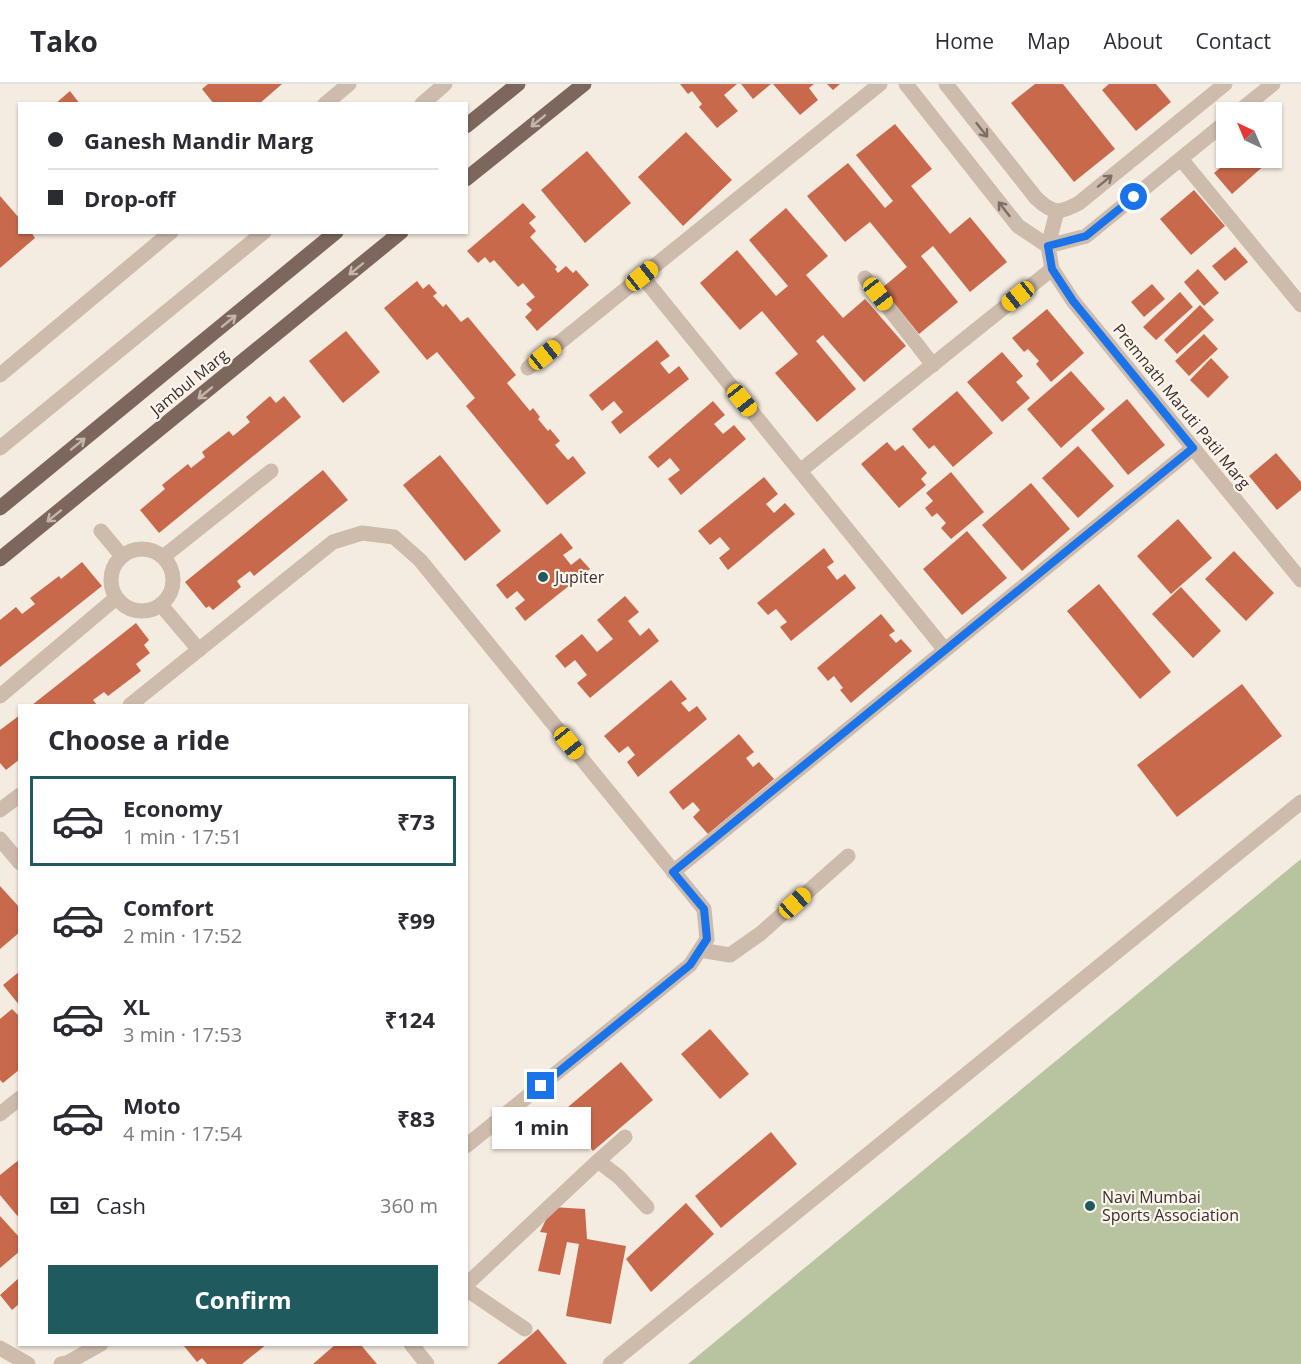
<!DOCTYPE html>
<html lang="en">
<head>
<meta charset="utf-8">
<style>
  body { margin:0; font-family:"Open Sans",sans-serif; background:#f2f2f3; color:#2b2b33; height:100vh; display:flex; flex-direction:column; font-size:22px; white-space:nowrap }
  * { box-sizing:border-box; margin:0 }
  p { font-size:20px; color:#7c7c81 }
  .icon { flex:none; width:33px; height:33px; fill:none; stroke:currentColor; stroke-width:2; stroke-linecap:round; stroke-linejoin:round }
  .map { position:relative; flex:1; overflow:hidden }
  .sheet { position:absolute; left:18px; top:620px; width:450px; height:642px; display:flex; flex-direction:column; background:#fff; border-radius:0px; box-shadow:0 2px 4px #0004 }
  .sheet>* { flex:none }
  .hud { position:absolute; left:18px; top:18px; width:450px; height:132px; border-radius:0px; box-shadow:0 2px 4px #0004; display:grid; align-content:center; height:132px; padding:0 30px; background:#fff }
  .needle { width:39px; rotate:316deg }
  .controls { position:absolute; left:1216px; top:18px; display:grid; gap:12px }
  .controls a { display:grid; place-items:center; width:66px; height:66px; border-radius:0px; background:#fff; box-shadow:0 2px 4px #0004; font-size:30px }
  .end { position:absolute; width:27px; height:27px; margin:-14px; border:8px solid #1a73e8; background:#fff; box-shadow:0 0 0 3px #fff }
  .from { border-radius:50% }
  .bubble { position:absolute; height:42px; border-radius:0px; background:#fff; box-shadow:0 2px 4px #0004; font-size:20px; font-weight:700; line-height:42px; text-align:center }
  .car { position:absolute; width:18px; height:36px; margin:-18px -9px; border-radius:8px; box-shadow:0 0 4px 2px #0007; background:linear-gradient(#f5c518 24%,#345 0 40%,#f5c518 0 76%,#345 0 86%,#f5c518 0) }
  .hud b { display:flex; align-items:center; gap:21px; height:57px; font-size:22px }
  .hud b+b { border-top:2px solid #e1e1e2 }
  .hud i { width:15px; height:15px; background:#2b2b33 }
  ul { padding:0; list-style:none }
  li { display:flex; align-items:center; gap:18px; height:90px; margin:0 12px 9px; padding:0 18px; border:3px solid transparent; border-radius:0px }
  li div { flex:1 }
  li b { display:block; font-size:22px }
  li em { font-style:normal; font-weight:700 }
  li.current { border-color:#1f5a5e }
  li>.icon { width:54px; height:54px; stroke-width:1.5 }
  h2 { padding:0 30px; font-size:27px; line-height:72px }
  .pay { display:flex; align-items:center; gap:15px; height:66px; padding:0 30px; font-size:22px }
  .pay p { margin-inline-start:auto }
  .cta { display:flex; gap:12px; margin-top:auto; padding:12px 30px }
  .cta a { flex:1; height:69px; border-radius:0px; background:#1f5a5e; color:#fff; font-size:24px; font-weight:700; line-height:69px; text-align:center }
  header { display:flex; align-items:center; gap:36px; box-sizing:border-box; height:84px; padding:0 30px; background:#fff; border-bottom:2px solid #e1e1e2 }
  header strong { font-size:28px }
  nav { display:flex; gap:33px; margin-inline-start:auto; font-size:21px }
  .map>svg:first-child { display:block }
  .green { fill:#b8c4a0 }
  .building { fill:#c8694b }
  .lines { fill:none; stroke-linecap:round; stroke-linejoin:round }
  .minor { stroke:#cdbbac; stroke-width:15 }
  .major { stroke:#7d675c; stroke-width:15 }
  .oneway { stroke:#c2b5ac }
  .oneway2 { stroke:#7d6f65 }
  .route { stroke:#1a73e8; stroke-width:8 }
  .poi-dot { fill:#1f5a5e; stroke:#fbf5ee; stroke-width:2 }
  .labels { text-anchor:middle; stroke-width:4.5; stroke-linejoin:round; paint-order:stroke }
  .street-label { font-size:16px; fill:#3b302b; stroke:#fbf5ee }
  .poi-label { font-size:16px; fill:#3b302b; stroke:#fbf5ee; text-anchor:start }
</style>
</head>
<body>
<header>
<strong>Tako</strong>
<nav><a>Home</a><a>Map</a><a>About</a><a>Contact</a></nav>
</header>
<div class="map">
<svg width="1301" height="1280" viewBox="0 0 1301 1280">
  <rect width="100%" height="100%" fill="#f4ebe1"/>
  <path class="green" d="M1301,775V1280H688Z"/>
  <path class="building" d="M208,0H282L259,20H214L202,5Z
    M680,0H737L724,11L738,27L717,44L699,23L702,20L692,7L688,10Z
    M741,0H771L753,15Z
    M773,0H814L809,4L818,16L800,31Z
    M827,0H840L833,6Z
    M1035,0H1063L1115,65L1074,98L1011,19Z
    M1109,0H1156L1171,18L1136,47L1102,6Z
    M70,7L80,20H55Z
    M895,40L932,85L911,102L950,150L970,133L1007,178L970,208L933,162L921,172L958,218L919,250L882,204L907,183L870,138L845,158L807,112L848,79L885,124L893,117L856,71Z
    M686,48L732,96L683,142L638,93Z
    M587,67L631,119L585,159L541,106Z
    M1232,74H1262L1267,79L1232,110L1214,89Z
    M1194,106L1225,142L1191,171L1160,135Z
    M0,112L20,135V148H31L35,154L0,184Z
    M523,119L536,133L529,139L536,147L530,153L557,183L555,185L558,189L566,182L573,189L576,186L589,201L537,247L525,233L532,226L526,220L535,213L523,199L518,203L494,176L490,179L485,173L478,179L467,167Z
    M786,124L828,172L806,191L843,234L865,215L906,262L864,298L823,251L816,257L856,305L817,338L775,289L798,270L762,227L740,246L700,199L737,166L776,212L788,202L749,156Z
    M1235,163L1248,178L1225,197L1212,182Z
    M1198,185L1219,209L1204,222L1184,198Z
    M417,197L423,205L429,200L437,209L433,212L443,223L446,220L461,238L468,233L516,291L507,299L530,327L533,324L540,333L538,335L548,347L550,345L560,357L555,361L568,376L573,372L586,389L547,421L466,322L475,314L437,268L427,276L384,224Z
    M1152,200L1165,215L1144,233L1131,218Z
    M1180,208L1193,223L1156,256L1143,243Z
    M1200,221L1214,236L1177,270L1164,256Z
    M1047,225L1084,269L1051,298L1036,280L1039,277L1028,265L1024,268L1012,254Z
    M346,247L380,288L343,319L309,277Z
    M1204,250L1218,265L1189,292L1175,277Z
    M657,256L670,272L660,279L669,290L679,282L689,295L620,350L611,338L623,328L614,317L602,327L589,311Z
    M1002,268L1023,292L1016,298L1030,314L1002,338L967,298Z
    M1211,274L1229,293L1208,314L1190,296Z
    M1071,287L1105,325L1061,364L1027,325Z
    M957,307L993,349L953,383L934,361L929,365L912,345Z
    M270,312L276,319L284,312L301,333L159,449L140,426L165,405L162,401L188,380L191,384L205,373L202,368L229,347L233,352L250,338L246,333Z
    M1127,315L1165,361L1128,391L1091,346Z
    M713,317L725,331L714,340L723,350L734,341L746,355L681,411L668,395L680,386L670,374L658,384L648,373Z
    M887,358L895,367L903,361L927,389L921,395L926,401L899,424L861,380Z
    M1078,362L1114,402L1078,434L1042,394Z
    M1276,369L1301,398V406L1277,426L1249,392Z
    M440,371L501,447L465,477L403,401Z
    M323,386L348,416L254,492L250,487L237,497L241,503L213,526L209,522L206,524L185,498Z
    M951,388L984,428L951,455L941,444L946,439L937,429L932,433L925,424L933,417L926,409Z
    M764,393L778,410L766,420L774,429L785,419L795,430L728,486L719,474L730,465L720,453L710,461L698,447Z
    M1031,399L1070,445L1022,487L982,441Z
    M1178,435L1212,474L1171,510L1137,472Z
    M967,447L1007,494L962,531L923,485Z
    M561,449L573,464L563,471L571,481L580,474L590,485L525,537L515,524L525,516L517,507L507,515L496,501Z
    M824,464L834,478L827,483L837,496L845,490L856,504L791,557L780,543L787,538L776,525L768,531L757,519Z
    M1234,467L1274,509L1246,537L1205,495Z
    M82,478L102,502L0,583V536L16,523L22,530L35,520L30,514L59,492L61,495Z
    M1099,500L1171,588L1140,615L1067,527Z
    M1181,503L1221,547L1193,574L1152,530Z
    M625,512L639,528L628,537L640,552L649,544L659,557L590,614L577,599L587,591L575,576L565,584L555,572L582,550L597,568L613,555L597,536Z
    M881,530L895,547L889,551L896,559L901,555L912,567L851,619L840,606L843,604L834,592L828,597L817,584Z
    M136,539L149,556L144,561L150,569L136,580L141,587L108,612L104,608L93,616L97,621H32Z
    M671,596L687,615L681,619L689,628L697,622L707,635L638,693L627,678L635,671L628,662L619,669L604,652Z
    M1242,600L1282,652L1177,733L1137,681Z
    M20,631V675L6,686L0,679V646Z
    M739,650L754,668L746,674L753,683L759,678L774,695L708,750L693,733L700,726L693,718L683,726L669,708Z
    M0,802L20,824V848L0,865Z
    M20,887V922L3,901Z
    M12,925L20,933V985L3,999L0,996V935Z
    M710,945L749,990L720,1015L681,970Z
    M621,978L653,1016L593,1067L561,1029Z
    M771,1048L797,1080L721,1144L695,1112Z
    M20,1075V1135L0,1111V1091Z
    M686,1119L714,1150L651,1208L626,1175Z
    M552,1123L585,1125L587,1155L626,1162L611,1240L566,1232L579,1160L567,1158L560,1191L538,1187L547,1149L540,1148Z
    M0,1132L20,1154V1167L0,1184Z
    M20,1193V1219L12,1226L0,1211Z
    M538,1245L567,1280H497Z
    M186,1260H267L242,1280H207L202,1274L197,1278L184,1262Z
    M336,1260H360L377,1280H313Z"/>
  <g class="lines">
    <path class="minor" d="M906,0L1018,142L1048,162
      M946,0L1036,114C1053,130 1059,130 1079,119L1225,0
      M325,20L349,0
      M422,20L445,0
      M1238,28L1273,0
      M1181,75L1301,221
      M1057,127L1048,162L1052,185L1073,217L1301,496
      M1048,162L1086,152L1227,37
      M642,192L945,566
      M865,194L933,281
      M528,284L880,0
      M0,291L171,148
      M0,364L264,148
      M800,387L1052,185
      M101,447L122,472
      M111 496a31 31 0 1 1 62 0a31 31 0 1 1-62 0Z
      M163,473L271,387
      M161,521L199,566
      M0,612L116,514
      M130,621L333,458L362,449L394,453L420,476L704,825L707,855L690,881L466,1062
      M0,726L20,711
      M0,755L20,779
      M673,788L1193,364
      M700,866L730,871L760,850L848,772
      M0,1030L20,1014
      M598,1077L625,1053
      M466,1201L598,1077L619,1093L647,1123
      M466,1205L525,1245
      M411,1260L427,1280
      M0,1264L28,1280
      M61,1280L67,1279L101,1260
      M610,1280L1301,718"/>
    <path class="major" d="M466,42L518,0
      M466,95L584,0
      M0,424L336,148
      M0,475L401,148"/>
  </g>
  <defs><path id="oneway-shaft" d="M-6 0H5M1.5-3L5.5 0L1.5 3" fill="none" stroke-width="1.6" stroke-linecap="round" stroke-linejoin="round" transform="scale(1.5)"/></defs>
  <g class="oneway">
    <use href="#oneway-shaft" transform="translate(538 37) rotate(141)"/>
    <use href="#oneway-shaft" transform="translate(356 185) rotate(141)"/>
    <use href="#oneway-shaft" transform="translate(229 237) rotate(-39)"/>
    <use href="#oneway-shaft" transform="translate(205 309) rotate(141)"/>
    <use href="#oneway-shaft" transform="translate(78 360) rotate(-39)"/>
    <use href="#oneway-shaft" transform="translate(54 432) rotate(141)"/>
  </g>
  <g class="oneway2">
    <use href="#oneway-shaft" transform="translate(982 46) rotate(52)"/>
    <use href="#oneway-shaft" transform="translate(1105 97) rotate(-39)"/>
    <use href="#oneway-shaft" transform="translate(1004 125) rotate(-128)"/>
  </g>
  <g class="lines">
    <path class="route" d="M541,1002L690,881L707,855L704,825L673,788L1193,364L1073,217L1052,185L1048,162L1086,152L1134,113"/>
  </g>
  <g class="poi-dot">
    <circle cx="543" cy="493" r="6"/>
    <circle cx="1090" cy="1122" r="6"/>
  </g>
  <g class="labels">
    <g class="street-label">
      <text transform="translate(189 298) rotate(-39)" y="6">Jambul Marg</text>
      <text transform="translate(1182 322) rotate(51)" y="6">Premnath Maruti Patil Marg</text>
    </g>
    <g class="poi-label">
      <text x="555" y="499">Jupiter</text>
      <text x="1102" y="1119">Navi Mumbai<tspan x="1102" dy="18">Sports Association</tspan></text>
    </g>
  </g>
</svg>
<div class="controls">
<a><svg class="needle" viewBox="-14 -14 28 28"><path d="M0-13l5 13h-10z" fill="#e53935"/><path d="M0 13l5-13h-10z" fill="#7c7c81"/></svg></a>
</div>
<i class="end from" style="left:1134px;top:113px"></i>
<i class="end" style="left:541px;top:1002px"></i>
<div class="bubble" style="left:492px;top:1023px;width:99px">1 min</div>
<i class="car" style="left:642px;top:192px;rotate:51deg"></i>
<i class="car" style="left:878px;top:210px;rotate:142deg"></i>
<i class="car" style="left:1018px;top:212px;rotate:231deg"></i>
<i class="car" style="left:545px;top:271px;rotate:51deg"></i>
<i class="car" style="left:742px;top:316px;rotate:141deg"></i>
<i class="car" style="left:569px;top:659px;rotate:141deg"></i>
<i class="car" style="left:795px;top:819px;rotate:48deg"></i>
<div class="hud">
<b><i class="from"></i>Ganesh Mandir Marg</b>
<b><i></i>Drop-off</b>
</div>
<section class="sheet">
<h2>Choose a ride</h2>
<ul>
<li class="current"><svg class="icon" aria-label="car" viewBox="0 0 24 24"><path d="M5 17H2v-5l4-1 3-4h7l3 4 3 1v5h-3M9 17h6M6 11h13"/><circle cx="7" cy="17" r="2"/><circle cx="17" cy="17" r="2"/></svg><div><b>Economy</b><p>1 min · 17:51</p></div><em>₹73</em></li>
<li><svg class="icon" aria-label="car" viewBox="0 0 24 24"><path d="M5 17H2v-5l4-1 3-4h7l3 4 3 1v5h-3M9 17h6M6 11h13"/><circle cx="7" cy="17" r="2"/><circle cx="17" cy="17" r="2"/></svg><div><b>Comfort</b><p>2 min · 17:52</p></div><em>₹99</em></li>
<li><svg class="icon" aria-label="car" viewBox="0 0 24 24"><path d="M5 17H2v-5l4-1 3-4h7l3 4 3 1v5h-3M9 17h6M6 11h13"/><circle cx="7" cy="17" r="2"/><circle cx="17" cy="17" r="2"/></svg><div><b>XL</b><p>3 min · 17:53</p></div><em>₹124</em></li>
<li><svg class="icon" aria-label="car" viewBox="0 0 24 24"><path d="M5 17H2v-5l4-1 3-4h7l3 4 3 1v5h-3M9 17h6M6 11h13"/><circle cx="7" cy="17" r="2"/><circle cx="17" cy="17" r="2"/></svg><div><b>Moto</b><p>4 min · 17:54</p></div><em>₹83</em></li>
</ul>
<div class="pay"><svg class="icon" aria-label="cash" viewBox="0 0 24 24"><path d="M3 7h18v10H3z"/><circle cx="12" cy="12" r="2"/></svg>Cash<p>360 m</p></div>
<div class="cta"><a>Confirm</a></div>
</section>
</div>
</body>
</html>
